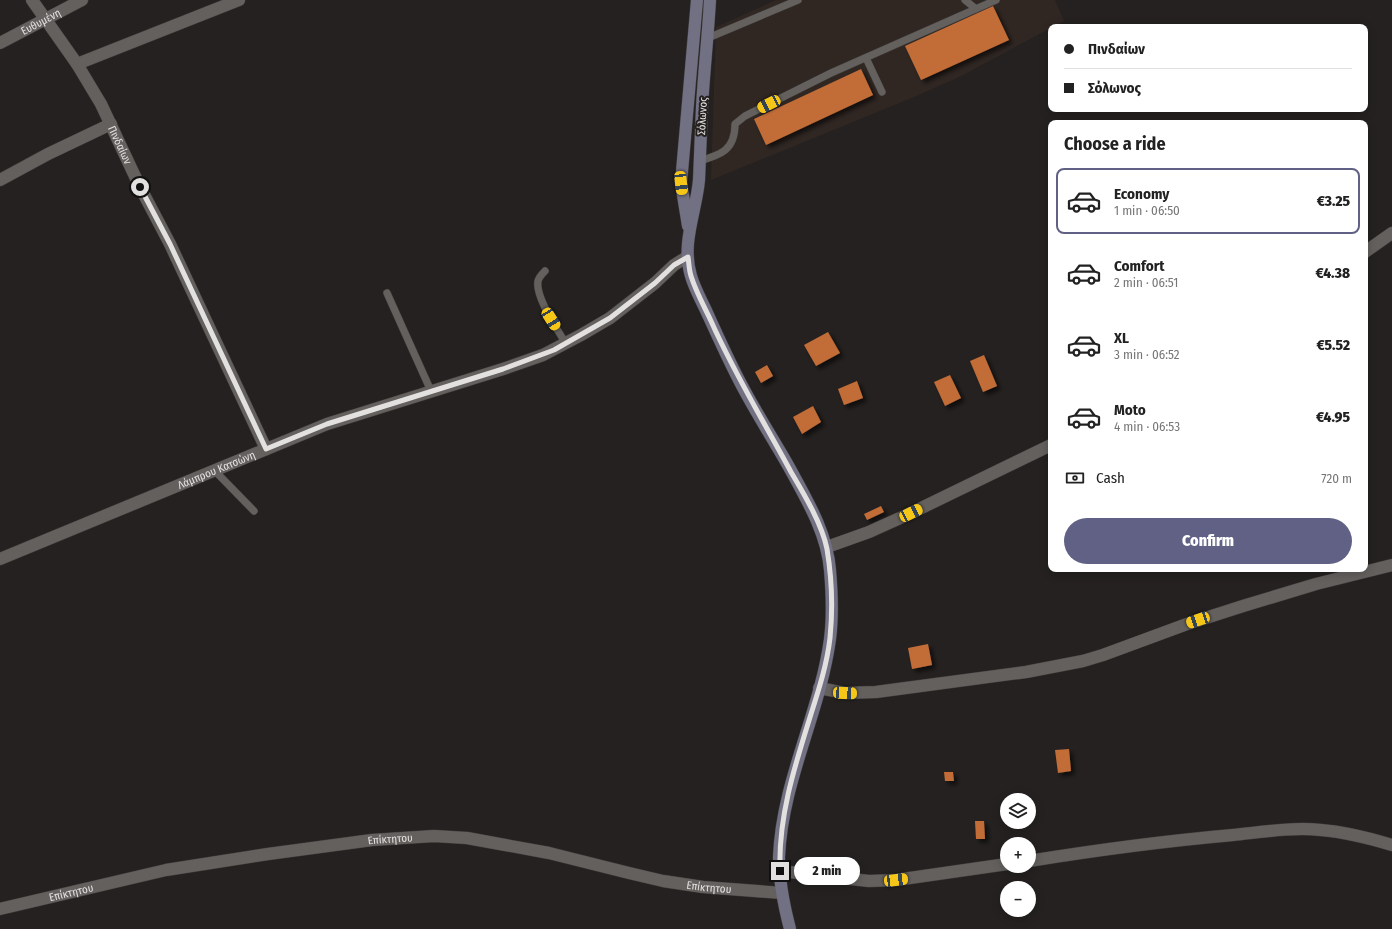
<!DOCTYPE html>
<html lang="en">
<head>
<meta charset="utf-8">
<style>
  body { margin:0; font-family:"Fira Sans Condensed",sans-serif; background:#f2f2f2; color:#222; height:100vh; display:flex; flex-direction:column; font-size:15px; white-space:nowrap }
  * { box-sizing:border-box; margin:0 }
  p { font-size:13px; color:#767676 }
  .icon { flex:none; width:22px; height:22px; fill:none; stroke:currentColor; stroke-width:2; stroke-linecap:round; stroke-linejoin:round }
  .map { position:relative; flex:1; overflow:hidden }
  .side { position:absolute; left:1048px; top:120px; width:320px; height:452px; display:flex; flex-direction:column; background:#fff; border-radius:8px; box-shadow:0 2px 10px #0003 }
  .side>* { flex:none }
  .banner { position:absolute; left:1048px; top:24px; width:320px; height:88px; border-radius:8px; box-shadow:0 2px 10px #0003; display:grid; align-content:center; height:88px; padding:0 16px; background:#fff }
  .tools { position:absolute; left:1000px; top:793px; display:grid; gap:8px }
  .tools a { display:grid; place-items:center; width:36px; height:36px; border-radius:50%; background:#fff; box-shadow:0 2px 10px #0003; font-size:20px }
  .end { position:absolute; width:18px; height:18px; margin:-9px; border:5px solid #e3e1e0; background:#111; box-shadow:0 0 0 2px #111 }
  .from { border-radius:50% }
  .bubble { position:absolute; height:28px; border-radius:14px; background:#fff; box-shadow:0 2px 10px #0003; font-size:13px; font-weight:800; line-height:28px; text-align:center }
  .car { position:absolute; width:12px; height:24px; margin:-12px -6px; border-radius:5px; box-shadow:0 0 3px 1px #0007; background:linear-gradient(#f5c518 24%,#345 0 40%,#f5c518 0 76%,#345 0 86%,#f5c518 0) }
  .banner b { display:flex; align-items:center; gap:14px; height:38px; font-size:15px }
  .banner b+b { border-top:1px solid #e0e0e0 }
  .banner i { width:10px; height:10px; background:#222 }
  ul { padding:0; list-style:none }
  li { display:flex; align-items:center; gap:12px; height:66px; margin:0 8px 6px; padding:0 8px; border:2px solid transparent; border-radius:8px }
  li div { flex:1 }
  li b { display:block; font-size:15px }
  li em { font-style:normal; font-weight:800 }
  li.on { border-color:#606184 }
  li>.icon { width:36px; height:36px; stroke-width:1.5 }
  h2 { padding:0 16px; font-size:18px; line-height:48px }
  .pay { display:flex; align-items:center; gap:10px; height:44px; padding:0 16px; font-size:15px }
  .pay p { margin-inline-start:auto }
  .cta { display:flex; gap:8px; margin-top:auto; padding:8px 16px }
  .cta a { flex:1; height:46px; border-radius:24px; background:#606184; color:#fff; font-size:16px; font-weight:800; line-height:46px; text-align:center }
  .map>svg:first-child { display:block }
  .built { fill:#302723 }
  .building { fill:#c26d37; filter:url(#shadow) }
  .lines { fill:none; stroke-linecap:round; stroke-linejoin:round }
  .lane-casing { stroke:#403e3d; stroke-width:8 }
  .street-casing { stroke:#403e3d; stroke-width:13 }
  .secondary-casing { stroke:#403e3d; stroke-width:13 }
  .lane { stroke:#64605e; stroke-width:7 }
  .street { stroke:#64605e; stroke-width:12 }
  .secondary { stroke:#727083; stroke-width:12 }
  .route { stroke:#e3e1e0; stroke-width:5 }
  .labels { text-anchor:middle; stroke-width:4; stroke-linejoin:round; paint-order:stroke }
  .street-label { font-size:11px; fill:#e3e1e0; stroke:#242120 }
</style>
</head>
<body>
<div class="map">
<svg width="1392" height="929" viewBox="0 0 1392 929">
  <defs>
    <filter id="shadow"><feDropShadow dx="3.5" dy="3.5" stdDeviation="2" flood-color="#0009"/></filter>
  </defs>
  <rect width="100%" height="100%" fill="#242120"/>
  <path class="built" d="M776,0H1055L1064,21L959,77L914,97L711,180L716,27Z"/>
  <path class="building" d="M993,6L1009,40L921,80L905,46Z
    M861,69L873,95L766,145L754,119Z
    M828,332L840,353L816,366L804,345Z
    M984,355L997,386L983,392L970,361Z
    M767,365L773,376L761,383L755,372Z
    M950,375L961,398L945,406L934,382Z
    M857,381L863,398L844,405L838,389Z
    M813,406L821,422L802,434L793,417Z
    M881,506L884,512L867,520L864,514Z
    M928,644L932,665L912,669L908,648Z
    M1069,749L1071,771L1058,773L1055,750Z
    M944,772H953L954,781H945Z
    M975,821H984L985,839H976Z"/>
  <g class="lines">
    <defs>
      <path id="lane" d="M965,0L976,9
        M708,38L798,0
        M866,58L882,92
        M699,161C721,155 735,150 735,124L745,116L831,73L996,0
        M545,271C542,274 539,277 538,281C535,297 558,330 566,344
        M387,293L431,391
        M214,470L254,511"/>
      <g id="street">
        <path id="s1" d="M32,0L77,64L101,104L140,187L170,244L266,449"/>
        <path id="s2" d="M0,43L82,0"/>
        <path d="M77,64L239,0"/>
        <path d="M0,180L48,154L111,124"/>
        <path d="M1365,252L1392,233"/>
        <path d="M827,547L869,532L911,513L1051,445"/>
        <path id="s3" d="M0,559L327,424L503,369L543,355L581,335L610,318L655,283L674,265L687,257"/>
        <path d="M819,688L845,693L876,692L1026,672L1083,661L1103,655L1187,624L1243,606L1316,584L1392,565"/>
        <path d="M1029,861C1097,850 1165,841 1233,835C1262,832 1292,827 1321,830C1345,832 1369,838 1392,845"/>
        <path d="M780,871L869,881L896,880L1007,864"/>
        <path id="s4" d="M0,909L166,870L268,854L372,840L434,836L467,838L549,853L629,873L663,881L703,887L782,893"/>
      </g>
      <path id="secondary" d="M710,0C708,36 704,71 702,107C701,131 700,156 699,180C696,213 681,243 691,276C695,290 703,303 709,317C719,339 729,361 740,382C755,411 773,439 789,467C807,500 827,533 830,570C832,593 833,616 830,639C820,713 782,781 779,857C779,881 784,906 790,929
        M688,226L681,183L697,0"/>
    </defs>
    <use href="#lane" class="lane-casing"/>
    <use href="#street" class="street-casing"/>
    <use href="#secondary" class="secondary-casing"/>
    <use href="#lane" class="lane"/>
    <use href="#street" class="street"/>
    <use href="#secondary" class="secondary"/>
  </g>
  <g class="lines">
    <path class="route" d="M140,187L170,244L266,449L327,424L503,369L554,350L610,318L655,283L674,265L688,257C689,263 689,270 691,276C696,292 704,306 711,321C734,373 764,422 791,472C804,494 822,524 827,549C832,579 833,608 830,638C827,664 819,689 811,714C795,765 778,817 780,871"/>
  </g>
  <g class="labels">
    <g class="street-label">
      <text dy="4" stroke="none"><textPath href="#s2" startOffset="46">Ευθυμένη</textPath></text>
      <text transform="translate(702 116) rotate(-87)" y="4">Σόλωνος</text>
      <text dy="4" stroke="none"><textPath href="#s1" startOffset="170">Πινδαίων</textPath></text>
      <text dy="4" stroke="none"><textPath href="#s3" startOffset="234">Λάμπρου Κατσώνη</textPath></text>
      <text dy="4" stroke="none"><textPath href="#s4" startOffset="397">Επίκτητου</textPath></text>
      <text dy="4" stroke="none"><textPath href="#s4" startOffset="721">Επίκτητου</textPath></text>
      <text dy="4" stroke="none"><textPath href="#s4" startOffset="73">Επίκτητου</textPath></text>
    </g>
  </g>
</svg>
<div class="tools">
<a><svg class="icon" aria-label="layers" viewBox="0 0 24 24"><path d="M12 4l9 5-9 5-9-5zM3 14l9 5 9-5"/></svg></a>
<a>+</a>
<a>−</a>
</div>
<i class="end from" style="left:140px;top:187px"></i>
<i class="end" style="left:780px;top:871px"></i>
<div class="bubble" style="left:794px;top:857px;width:66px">2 min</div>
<i class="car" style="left:769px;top:104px;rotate:243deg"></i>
<i class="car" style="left:681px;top:183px;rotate:173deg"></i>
<i class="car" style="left:551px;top:319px;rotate:148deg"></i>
<i class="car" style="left:911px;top:513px;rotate:64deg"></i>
<i class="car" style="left:1198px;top:620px;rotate:251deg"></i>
<i class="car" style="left:845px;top:693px;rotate:93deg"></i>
<i class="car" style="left:896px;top:880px;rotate:83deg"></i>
<div class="banner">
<b><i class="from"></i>Πινδαίων</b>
<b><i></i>Σόλωνος</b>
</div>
<section class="side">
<h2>Choose a ride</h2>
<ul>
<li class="on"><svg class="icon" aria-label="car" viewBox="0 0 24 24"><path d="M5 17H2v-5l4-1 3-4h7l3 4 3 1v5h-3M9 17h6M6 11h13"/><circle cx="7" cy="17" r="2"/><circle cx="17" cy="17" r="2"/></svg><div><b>Economy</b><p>1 min · 06:50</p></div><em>€3.25</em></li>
<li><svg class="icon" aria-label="car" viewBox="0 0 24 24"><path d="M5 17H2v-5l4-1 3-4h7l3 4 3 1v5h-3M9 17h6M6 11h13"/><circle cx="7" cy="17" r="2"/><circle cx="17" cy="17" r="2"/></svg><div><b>Comfort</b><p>2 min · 06:51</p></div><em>€4.38</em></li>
<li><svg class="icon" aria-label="car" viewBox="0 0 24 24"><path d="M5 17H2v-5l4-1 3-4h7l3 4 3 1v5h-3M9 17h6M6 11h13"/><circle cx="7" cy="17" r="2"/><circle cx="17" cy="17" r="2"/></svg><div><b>XL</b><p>3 min · 06:52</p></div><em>€5.52</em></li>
<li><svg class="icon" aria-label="car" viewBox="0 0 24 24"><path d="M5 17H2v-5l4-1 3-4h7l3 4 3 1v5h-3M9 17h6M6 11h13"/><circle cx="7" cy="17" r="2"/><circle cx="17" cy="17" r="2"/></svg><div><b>Moto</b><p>4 min · 06:53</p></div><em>€4.95</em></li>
</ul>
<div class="pay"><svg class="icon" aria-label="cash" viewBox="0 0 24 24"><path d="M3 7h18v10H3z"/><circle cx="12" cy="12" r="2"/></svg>Cash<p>720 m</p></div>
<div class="cta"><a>Confirm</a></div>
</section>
</div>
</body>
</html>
